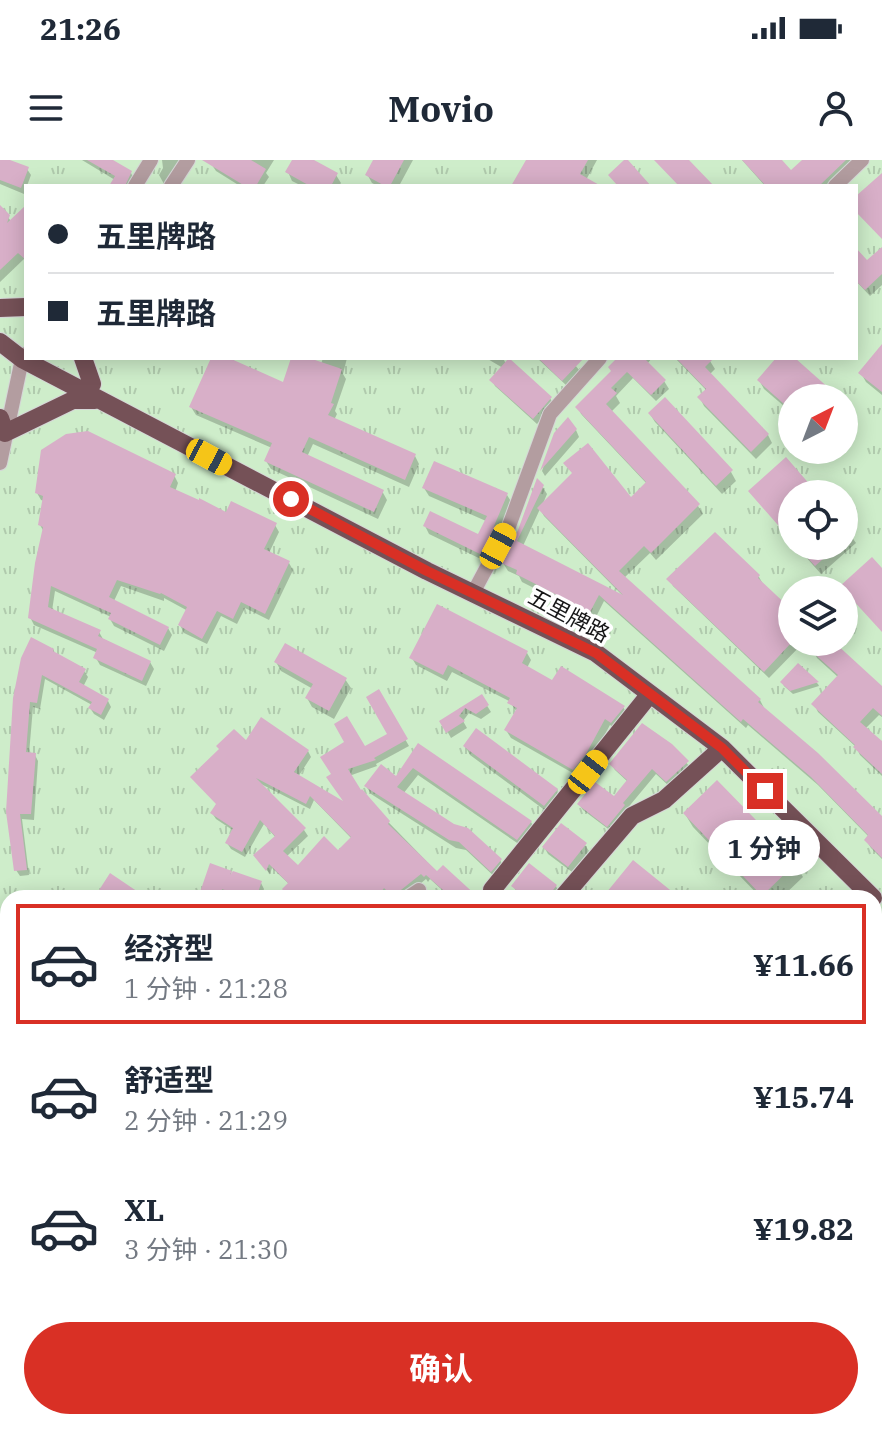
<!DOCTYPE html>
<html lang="zh">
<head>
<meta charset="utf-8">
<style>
  body { margin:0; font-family:"IBM Plex Serif","Noto Sans SC",serif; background:#f6f6f7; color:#1f2937; height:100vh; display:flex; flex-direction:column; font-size:30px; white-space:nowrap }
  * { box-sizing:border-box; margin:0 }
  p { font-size:26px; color:#747a83 }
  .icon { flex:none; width:44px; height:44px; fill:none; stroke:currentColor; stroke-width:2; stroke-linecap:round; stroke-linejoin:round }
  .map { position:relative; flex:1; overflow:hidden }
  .drawer { position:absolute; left:0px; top:730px; width:882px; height:540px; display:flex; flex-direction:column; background:#fff; border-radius:24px 24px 0 0; box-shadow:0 4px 20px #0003 }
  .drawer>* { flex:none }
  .hud { position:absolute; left:24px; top:24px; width:834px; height:176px; border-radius:0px; box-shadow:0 4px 20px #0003; display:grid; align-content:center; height:176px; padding:0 24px; background:#fff }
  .needle { width:52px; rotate:42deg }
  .tools { position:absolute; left:778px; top:224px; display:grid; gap:16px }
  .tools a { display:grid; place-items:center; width:80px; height:80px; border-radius:50%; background:#fff; box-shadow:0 4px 20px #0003; font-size:40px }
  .end { position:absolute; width:36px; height:36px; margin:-18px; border:10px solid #d93025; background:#fff; box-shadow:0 0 0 4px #fff }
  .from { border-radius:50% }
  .bubble { position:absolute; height:56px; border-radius:28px; background:#fff; box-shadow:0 4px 20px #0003; font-size:26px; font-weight:700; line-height:56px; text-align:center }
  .car { position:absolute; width:24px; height:48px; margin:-24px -12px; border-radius:10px; box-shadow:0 0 6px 2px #0007; background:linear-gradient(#f5c518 24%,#345 0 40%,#f5c518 0 76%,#345 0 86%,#f5c518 0) }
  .hud b { display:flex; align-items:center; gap:28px; height:76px; font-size:30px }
  .hud b+b { border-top:2px solid #e0e1e3 }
  .hud i { width:20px; height:20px; background:#1f2937 }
  ul { padding:14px 0 0; list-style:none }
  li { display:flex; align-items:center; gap:24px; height:120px; margin:0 16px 12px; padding:0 8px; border:4px solid transparent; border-radius:0px }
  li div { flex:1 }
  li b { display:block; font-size:30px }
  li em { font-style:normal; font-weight:700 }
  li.active { border-color:#d93025 }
  li>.icon { width:72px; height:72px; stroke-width:1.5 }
  .button { display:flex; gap:16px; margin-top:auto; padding:16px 24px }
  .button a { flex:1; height:92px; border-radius:48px; background:#d93025; color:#fff; font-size:32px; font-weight:700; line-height:92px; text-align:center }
  .status { display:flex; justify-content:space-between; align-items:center; height:56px; padding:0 40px; background:#fff; direction:ltr }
  .status svg { height:22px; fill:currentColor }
  header { display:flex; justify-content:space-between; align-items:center; height:104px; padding:0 24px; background:#fff; font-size:36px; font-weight:700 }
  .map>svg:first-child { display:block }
  .park { fill:url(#park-tufts); fill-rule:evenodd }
  .shadow { fill:#0003; fill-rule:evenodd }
  .building { fill:#d8afc8; fill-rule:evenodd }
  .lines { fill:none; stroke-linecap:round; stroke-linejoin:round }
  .minor-casing { stroke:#d5d6d7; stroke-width:16 }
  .major-casing { stroke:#d5d6d7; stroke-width:20 }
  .minor { stroke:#b39da0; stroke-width:14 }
  .major { stroke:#755157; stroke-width:18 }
  .route { stroke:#d93025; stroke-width:10 }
  .labels { text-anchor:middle; stroke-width:7; stroke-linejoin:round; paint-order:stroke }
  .street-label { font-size:22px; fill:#151516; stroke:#fff }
</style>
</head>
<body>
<div class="status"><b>21:26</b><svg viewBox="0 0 49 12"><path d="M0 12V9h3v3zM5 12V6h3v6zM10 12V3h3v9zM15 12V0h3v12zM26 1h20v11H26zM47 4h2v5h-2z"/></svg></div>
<header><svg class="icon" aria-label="menu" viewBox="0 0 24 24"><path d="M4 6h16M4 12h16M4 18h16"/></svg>Movio<svg class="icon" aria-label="person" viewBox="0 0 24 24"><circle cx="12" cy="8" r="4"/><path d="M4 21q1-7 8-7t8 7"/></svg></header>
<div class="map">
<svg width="882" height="1270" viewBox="0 0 882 1270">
  <defs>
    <pattern id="park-tufts" width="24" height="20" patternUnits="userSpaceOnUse" patternTransform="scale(2)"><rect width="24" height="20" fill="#ceedca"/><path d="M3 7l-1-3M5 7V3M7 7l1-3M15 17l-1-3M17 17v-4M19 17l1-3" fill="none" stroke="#b0caad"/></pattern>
  </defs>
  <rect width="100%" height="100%" fill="#fafbfc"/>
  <path class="park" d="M0,0H882V1270H0ZM26,26H856V198H26ZM792,238H844V290H792ZM792,334H844V386H792ZM792,430H844V482H792ZM8,738H874V1262H8Z"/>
  <path class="shadow" d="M0,0H5L27,9L31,15L24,34L0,24Z
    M82,0H110L131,13L134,19L130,26H111L115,20Z
    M162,0H190L168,26L164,24L159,15L163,8Z
    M215,0H274L266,13L269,17L263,26H240L216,11L212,5Z
    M295,0H310L336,15L341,23L339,26H302L292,21L288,12Z
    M375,0H413L399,26H378L372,23L367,14Z
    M528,0H597L586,20L594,26H513Z
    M742,0H779L791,13L805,0H858L832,26H765Z
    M0,48L11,61L26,48V102L24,99L0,122Z
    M882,89V125L870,136L856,121V91L867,102Z
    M882,187V235L866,222L861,213Z
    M213,198H235L233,202L284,225L293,198H303L321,204L323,198H347L343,214L346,219L335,251L337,254L334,260L415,296L419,304L409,327L313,284L307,297L382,331L387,340L378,359L271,309L266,301L272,288L196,255L191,247Z
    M486,198H503L506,204L550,238L554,245L537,264L495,226L492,220L503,208Z
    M537,198H569L580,211L567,226Z
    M620,198H652L647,204L664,221L669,229L656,241L633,218L616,236L620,243L611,252L698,346L703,354L656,400L650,393L624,418L760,540L764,548L882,660V699L871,688L866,680L869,677L818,625L748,565L746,568L604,441L595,459L522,422L519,416L508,411L503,403L542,326L547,334L542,346L631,340L647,324L582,255L578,247L613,212ZM540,349L544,356L623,436L523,386Z
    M675,198H707L710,201L715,209L709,215L768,275L772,283L756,299L704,246L700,238L707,231Z
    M779,198H792L837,238H792V253L764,229L759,220Z
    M664,240L731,312L736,321L722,334L655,262L650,254Z
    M844,244L851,250L856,259L844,272Z
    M576,270L579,277L545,316L542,311L555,274Z
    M174,315L178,323L175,332L227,354L275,365L279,372L269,393L289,403L293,410L269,460L245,448L237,464L221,456L207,484L184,473L180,465L188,451L164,438V441L121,426L114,441L168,468L172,475L164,491L114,466L110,459L111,457L55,431L52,451L99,472L103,479L150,502L154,509L146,526L100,505L96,498L98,493L34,465L30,457L44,372L40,365L44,341L41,340L37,333Z
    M424,328L507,335L512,343L487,402L429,374L425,366L479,377L486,361L429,336Z
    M844,366L856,383L821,414L796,386H844Z
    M759,417L763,424L792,453V482H804L769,518L673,426L669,419Z
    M820,482H831L882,528V557L879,555L865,569L882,584V616L860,595L856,587L818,552L814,544L839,518L817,498L813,490Z
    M53,490L56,495L84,511L88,517L83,527L108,541L111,547L104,560L94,554L90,548L92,545L45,519L40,549L33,547L29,594L35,595L38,601L34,660L22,659L29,715L20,716L16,710L15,539Z
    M527,493L531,500L527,508L553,522L623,547L628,555L616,569L610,565L590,602L578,616L511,578L506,570L517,552L509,541L452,512L447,521L416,505L412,498Z
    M276,502L345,519L351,528L334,559L312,547L307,538L313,529L281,511Z
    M798,505L818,524L819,526L793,534L784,526L782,522Z
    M378,532L409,586L376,604L377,606L349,616L360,633L438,713L476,738H451L430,719L428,722L426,719L403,738H394L389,733L385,738H275L289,724L272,708L270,714L259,701L276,678L264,664L245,697L231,689L227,683L234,671L216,659L212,653L246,584L308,591L311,597L298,617L348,647L328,617L365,589L390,575ZM259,623L310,649L314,640L352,679L338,693L298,708L286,697L308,676L304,670Z
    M481,536L491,552L481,559L469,553L463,561L467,568L451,578L442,562Z
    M419,586L531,662L536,671L523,687L418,615L403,634L500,700L505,709L497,719L466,690L456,688L371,634L366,626L396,619Z
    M465,586L556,631L561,640L550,654L470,595Z
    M671,586L691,608L670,627L656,614L626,650L611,671L583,650L579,644L614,639L628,622L615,610L611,604Z
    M685,654L795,704L803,717L781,738H761L693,667Z
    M585,685L589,691L572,712L548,694L544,687Z
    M230,712L232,715L261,723L264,729L261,738H183L184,733L201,736Z
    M513,726H556L559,733L555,738H525L517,732Z
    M874,784L882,791V856L874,848Z
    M874,937L881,949L874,955Z
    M882,957V1025L874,1014V963Z
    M882,1038V1065L874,1053V1043Z
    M874,1093L882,1106V1123L874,1128Z
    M8,1137V1167L0,1175V1147L4,1144V1139Z
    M880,1168L882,1169V1200L874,1196V1181Z
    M0,1183L8,1191V1223L0,1231Z
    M882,1207V1270H820V1262H874V1208Z
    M0,1237L8,1244V1262H28L37,1270H0Z
    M48,1262H67L69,1270H50Z
    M137,1262H187L188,1267L217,1262H366L378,1270H139Z
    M446,1262H519L514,1270H458Z
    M564,1262H677L664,1270H542L545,1264Z"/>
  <path class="building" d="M0,0H10L29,7L21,28L0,20Z
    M87,0H113L132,11L125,26H109L115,16Z
    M202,0H251L266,9L256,26H245Z
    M292,0H314L338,13L331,26H310L285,12Z
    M373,0H404L390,26H385L365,15Z
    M526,0H588L580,14L601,26H511Z
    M624,0H628L651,26H618L608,15Z
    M654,0H689L714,26H679Z
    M742,0H782L791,10L802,0H846L819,26H766Z
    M882,13V79L856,52V36Z
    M0,45L10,55L7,63L26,45V100L18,93L0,110Z
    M882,87V114L865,130L856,121V88L867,100Z
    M882,184V232L858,213Z
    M211,198H229L283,222L291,198H309L342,209L331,243L334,244L328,255L416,294L405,320L309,277L302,292L384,330L374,352L264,301L272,283L189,247Z
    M509,198L552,237L533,259L489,220Z
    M538,198H584L562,221Z
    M617,198H644L666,220L651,235L627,212L611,228L617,233L606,244L700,344L651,393L644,386L619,411L761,539L758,542L818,593L882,656V698L864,680L868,675L811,617L743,559L741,562L599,435L590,452L516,414L517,410L501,403L518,370L537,318L544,325L517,381L623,435L537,348L572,313L563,303L588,283L631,337L646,322L575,247L611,211L608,207Z
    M676,198H714L705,207L769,274L751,292L697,237L706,229Z
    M776,198H795L840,238H792V251L757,220Z
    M665,237L733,310L716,326L648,253Z
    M568,257L577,269L540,311L554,273Z
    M88,271L176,314L170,327L199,340V338L226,352L231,341L277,363L264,389L290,401L265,454L241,442L233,459L217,451L202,479L178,465L187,447L161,433L160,434L117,420L109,437L169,467L160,485L108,459L111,453L51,426L48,447L101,470L98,476L151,501L142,521L93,498L97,489L28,458L35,403L43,367L38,365L43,336L35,333L41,290L66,274Z
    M786,297L818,334H792V381L748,331Z
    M434,301L508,333L494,366L497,367L482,395L423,366L430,351L478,374L487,356L422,328Z
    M715,372L760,415L758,418L792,450V482L764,512L666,419Z
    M797,386H838L815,406Z
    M872,397L882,408V472L840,426Z
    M437,444L528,491L522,503L552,520L561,506L625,546L611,563L605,559L586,594L573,610L504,570L517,548L507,543L510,538L448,505L443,515L409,498Z
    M31,477L54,489L53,491L86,509L79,522L109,539L101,555L88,548L92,542L42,515L37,543L30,542L26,592L36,593L31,654H20L27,710L14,711L6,652L13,538L21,498Z
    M817,482H834L882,526V556L873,548L860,562L882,581V614L853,587L855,585L811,544L838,515L810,490Z
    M285,483L347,518L329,551L305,538L313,524L274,502Z
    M798,503L819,522L790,531L780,522Z
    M379,529L408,579L374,598L376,600L348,609L361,630L362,629L390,661L388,664L437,711L443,705L479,738H452L426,715L424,717L421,714L401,730L397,738H394L384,728L377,738H290L282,729L288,723L269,704L266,711L253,695L275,676L260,660L242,692L225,683L233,668L210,653L216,644L190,617L219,589L216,586L234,569L246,580L261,557L309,590L294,612L343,641L326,617L331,614L320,597L344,582L334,564L347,556L365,586L387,574L366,537ZM256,618L306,644L310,636L351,677L338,690L324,676L298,705L283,691L306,668Z
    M482,534L489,545L476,554L465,548L459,556L465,561L446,573L439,561Z
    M642,563L672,584L689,601L666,622L652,609L623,643L625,645L607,667L577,644L595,622L614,636L627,620L609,604Z
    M476,568L558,629L544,646L463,586Z
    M418,583L532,661L517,680L413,608L397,627L454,664L468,668L502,699L491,712L459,682L449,680L364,626L381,604L396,616Z
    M717,620L797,702L762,736L683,653Z
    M561,663L587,683L568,707L542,687Z
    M633,700L680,738H602Z
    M210,703L232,711L230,715L233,711L262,721L256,738H246L222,729L221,738H198Z
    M529,703L557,725L547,738H527L511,726Z
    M110,713L147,738H94Z"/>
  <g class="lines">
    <defs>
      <path id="minor" d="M135,26L151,0
        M171,26L188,0
        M835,26L862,0
        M0,303L22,199L26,194
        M473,433L509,366L550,254L600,198
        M407,738L419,730
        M0,830L8,869
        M0,1101L8,1092
        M76,1262L78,1270"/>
      <path id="major" d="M0,148L26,147
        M0,182L22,199L427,411L596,493L722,588L873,738
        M83,198L92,224
        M0,258L5,273L73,240H95
        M492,730L650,534
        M562,738L632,656L664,640L722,588
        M0,945L8,952
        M0,972L8,979
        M874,1136L882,1130
        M391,1262L403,1270
        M421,1262L432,1270
        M701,1270L712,1262
        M719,1270L730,1262"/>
    </defs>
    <use href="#minor" class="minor-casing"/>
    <use href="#major" class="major-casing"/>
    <use href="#minor" class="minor"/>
    <use href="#major" class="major"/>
  </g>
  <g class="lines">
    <path class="route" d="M291,339L427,411L596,493L722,588L765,631"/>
  </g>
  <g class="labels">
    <g class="street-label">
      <text transform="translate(569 455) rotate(28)" y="8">五里牌路</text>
    </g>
  </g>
</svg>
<div class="tools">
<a><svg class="needle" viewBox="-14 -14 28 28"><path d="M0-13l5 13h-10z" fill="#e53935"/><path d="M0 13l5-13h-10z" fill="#747a83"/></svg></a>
<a><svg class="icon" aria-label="locate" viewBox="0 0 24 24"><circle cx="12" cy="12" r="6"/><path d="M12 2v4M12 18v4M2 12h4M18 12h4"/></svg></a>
<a><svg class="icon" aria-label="layers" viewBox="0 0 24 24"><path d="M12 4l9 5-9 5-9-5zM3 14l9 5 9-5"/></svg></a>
</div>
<i class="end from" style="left:291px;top:339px"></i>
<i class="end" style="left:765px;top:631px"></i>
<div class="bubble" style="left:708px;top:660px;width:112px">1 分钟</div>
<i class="car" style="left:209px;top:297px;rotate:118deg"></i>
<i class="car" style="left:498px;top:386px;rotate:28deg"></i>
<i class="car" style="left:588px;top:612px;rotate:38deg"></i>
<div class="hud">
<b><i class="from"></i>五里牌路</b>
<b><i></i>五里牌路</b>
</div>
<section class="drawer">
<ul>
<li class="active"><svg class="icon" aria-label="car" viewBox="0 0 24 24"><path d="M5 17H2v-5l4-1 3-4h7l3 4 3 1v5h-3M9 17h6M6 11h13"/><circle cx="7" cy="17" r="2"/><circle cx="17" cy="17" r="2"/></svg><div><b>经济型</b><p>1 分钟 · 21:28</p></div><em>¥11.66</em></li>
<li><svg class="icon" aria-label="car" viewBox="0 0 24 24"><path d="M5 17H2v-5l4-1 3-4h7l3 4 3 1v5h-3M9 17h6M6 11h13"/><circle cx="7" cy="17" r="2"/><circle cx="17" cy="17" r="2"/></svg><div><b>舒适型</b><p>2 分钟 · 21:29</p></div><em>¥15.74</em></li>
<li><svg class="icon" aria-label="car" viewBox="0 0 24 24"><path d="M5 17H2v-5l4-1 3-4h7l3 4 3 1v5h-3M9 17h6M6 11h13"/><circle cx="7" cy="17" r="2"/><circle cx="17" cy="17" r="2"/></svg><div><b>XL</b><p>3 分钟 · 21:30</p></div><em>¥19.82</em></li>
</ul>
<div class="button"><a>确认</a></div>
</section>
</div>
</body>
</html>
